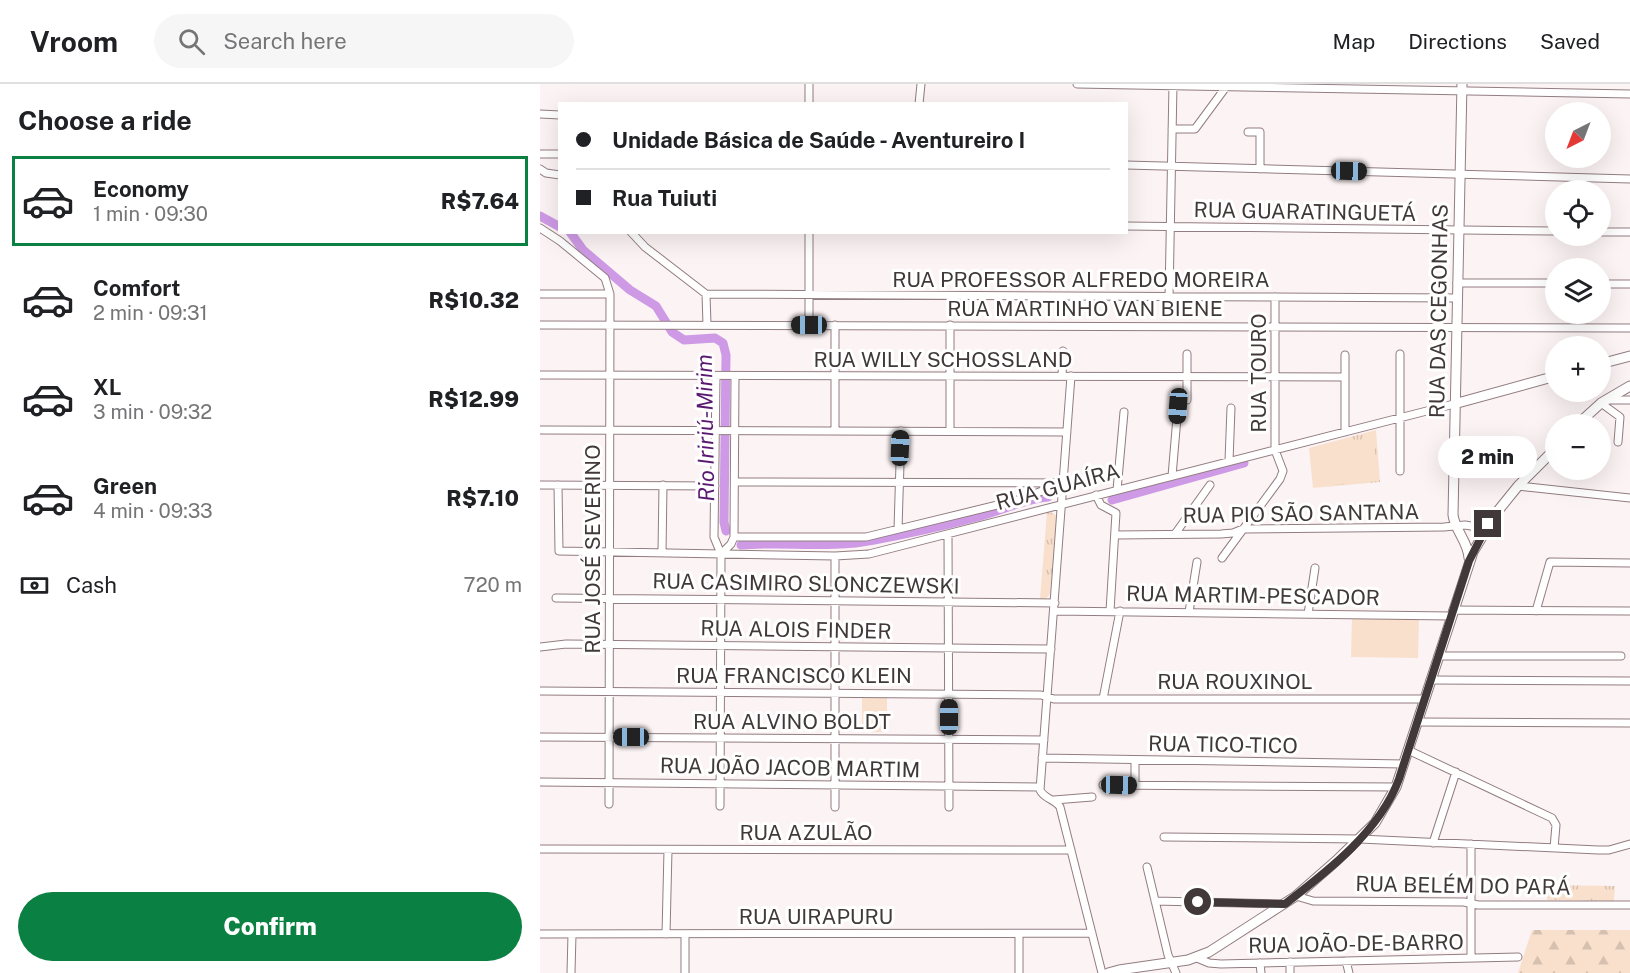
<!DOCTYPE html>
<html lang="en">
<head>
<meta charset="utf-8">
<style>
  body { margin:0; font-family:"Public Sans",sans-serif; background:#f6f6f6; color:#202124; height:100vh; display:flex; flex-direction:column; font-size:22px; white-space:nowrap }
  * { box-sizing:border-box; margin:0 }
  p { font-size:20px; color:#757577 }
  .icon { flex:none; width:33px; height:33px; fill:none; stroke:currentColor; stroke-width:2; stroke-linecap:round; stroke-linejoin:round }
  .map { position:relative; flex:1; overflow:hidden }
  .details { display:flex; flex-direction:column; background:#fff; width:540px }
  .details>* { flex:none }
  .hud { position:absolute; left:18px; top:18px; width:570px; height:132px; border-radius:0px; box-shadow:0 6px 24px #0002; display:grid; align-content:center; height:132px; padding:0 18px; background:#fff }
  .needle { width:39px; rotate:222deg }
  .buttons { position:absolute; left:1005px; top:18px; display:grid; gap:12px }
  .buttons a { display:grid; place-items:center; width:66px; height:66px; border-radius:50%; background:#fff; box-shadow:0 6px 24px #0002; font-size:30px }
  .end { position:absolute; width:27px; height:27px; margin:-14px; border:8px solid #413839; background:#fff; box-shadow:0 0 0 3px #fff }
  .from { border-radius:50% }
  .bubble { position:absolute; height:42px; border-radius:21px; background:#fff; box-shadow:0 6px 24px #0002; font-size:20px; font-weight:800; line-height:42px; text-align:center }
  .car { position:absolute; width:18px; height:36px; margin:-18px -9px; border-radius:8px; box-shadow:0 0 4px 2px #0007; background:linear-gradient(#222 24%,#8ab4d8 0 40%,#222 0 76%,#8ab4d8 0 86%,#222 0) }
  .hud b { display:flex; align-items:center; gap:21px; height:57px; font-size:22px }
  .hud b+b { border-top:2px solid #e0e0e0 }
  .hud i { width:15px; height:15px; background:#202124 }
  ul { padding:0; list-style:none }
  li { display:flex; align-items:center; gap:18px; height:90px; margin:0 12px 9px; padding:0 6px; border:3px solid transparent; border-radius:0px }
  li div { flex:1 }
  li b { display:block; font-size:22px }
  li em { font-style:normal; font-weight:800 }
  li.active { border-color:#0b8043 }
  li>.icon { width:54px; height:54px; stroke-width:1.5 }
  h2 { padding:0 18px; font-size:27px; line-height:72px }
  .pay { display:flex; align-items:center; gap:15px; height:66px; padding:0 18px; font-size:22px }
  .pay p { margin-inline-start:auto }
  .action { display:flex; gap:12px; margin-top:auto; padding:12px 18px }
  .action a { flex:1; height:69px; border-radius:36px; background:#0b8043; color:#fff; font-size:24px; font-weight:800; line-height:69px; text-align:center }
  header { display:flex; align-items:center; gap:36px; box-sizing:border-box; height:84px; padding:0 30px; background:#fff; border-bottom:2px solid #e0e0e0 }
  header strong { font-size:28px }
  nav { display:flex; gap:33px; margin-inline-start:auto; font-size:21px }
  .search { width:420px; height:54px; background:#f6f6f6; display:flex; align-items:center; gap:15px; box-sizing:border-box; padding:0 21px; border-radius:33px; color:#757577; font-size:22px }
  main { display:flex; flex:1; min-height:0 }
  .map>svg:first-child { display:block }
  .grass { fill:url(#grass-tufts) }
  .forest { fill:url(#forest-firs) }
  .pitch { fill:#f8e0cc }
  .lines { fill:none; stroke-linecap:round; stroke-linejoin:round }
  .river { stroke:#ce9ae5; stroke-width:9 }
  .minor-casing { stroke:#927d80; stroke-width:9 }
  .major-casing { stroke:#927d80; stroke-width:11 }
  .minor { stroke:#fff; stroke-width:7 }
  .major { stroke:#fff; stroke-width:9 }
  .route { stroke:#413839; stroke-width:8 }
  .labels { text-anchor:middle; stroke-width:6; stroke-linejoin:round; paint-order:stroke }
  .street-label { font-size:21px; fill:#413839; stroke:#fff }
  .water-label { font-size:22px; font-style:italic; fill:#5a1871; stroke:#fff }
</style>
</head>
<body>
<header>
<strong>Vroom</strong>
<div class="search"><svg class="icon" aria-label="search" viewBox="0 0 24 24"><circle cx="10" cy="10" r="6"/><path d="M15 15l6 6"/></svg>Search here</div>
<nav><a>Map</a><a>Directions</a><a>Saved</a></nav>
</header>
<main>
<section class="details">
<h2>Choose a ride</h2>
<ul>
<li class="active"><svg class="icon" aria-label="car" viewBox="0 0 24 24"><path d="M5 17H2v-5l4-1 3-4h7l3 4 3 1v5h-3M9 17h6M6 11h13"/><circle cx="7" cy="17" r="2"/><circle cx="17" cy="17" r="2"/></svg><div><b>Economy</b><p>1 min · 09:30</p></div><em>R$7.64</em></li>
<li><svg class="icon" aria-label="car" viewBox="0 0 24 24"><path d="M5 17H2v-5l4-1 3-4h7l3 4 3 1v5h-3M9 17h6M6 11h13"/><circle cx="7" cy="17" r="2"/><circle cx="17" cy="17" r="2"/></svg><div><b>Comfort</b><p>2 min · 09:31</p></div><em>R$10.32</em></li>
<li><svg class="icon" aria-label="car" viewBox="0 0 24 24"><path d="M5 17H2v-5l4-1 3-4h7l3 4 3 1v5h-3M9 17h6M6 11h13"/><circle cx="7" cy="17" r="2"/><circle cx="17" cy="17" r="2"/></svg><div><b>XL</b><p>3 min · 09:32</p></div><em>R$12.99</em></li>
<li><svg class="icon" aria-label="car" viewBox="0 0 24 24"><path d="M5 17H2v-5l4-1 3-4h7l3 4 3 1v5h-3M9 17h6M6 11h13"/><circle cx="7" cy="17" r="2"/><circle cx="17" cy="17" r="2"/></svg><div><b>Green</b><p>4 min · 09:33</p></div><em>R$7.10</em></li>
</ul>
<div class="pay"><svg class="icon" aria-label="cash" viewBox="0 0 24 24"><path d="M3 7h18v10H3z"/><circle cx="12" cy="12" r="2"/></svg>Cash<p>720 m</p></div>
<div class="action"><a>Confirm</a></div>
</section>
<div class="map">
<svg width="1090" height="889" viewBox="0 0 1090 889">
  <defs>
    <pattern id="grass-tufts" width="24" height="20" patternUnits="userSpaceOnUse" patternTransform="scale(1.5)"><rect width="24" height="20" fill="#f8e0cc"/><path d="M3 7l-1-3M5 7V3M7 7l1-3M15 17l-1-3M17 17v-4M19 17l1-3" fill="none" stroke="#d6c1b0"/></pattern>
    <pattern id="forest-firs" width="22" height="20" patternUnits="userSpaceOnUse" patternTransform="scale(1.5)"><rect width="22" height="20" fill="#f8e0cc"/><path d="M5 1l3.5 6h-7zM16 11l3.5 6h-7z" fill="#d6c1b0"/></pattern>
  </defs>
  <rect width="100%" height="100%" fill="#fcf3f4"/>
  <path class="grass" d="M836,346L840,398L773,404L769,364Z
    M509,427L517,432L510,510C507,514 505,516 500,515L507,428Z
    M1007,801L1075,802L1074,817L1007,816Z"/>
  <path class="forest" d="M992,846H1090V889H978Z"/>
  <path class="pitch" d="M834,358L838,397L775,402L772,363Z
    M812,533L879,534L878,574L811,573Z
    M322,613H347V648H322Z"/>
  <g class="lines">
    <path class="river" d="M0,132L20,143
      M30,148L43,166L90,206L116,222L132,248L144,256L175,254L183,259L186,271L184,438L186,447
      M572,416L704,379
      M201,461C244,457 290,465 334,456C368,450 403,442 437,433C460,427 484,415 508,413"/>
    <defs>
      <path id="minor" d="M537,0L1090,10
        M269,20V0
        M379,20L381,0
        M0,30L20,31
        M632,45H655L686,3
        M708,48H720V85
        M0,70H20
        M586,81L1090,95
        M0,85L6,89L20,91
        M586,142L1016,147
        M0,144L20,157L65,194L70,210L69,720
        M91,148L105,163L166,210L167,241
        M1060,148H1090
        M917,199H1016
        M1060,200H1090
        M0,210H70
        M166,210L917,214
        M629,213L633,0
        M0,241L1090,244
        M269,241V148
        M410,241V347
        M0,291L805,293
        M176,292L174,453L181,470L180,722
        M522,292L523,267
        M531,292L500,706C504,715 515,715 520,723L562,889
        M647,316V270
        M1069,316H1090
        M1061,319L1080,333L1078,358
        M0,346L527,348
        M295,346V241
        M805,348V271
        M689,377L691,324
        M860,387V270
        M632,392L638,322
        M195,398L523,399
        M0,401L175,402
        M18,401L19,467L295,472L329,470L914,320
        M978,402L1090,414
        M577,406L584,328
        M556,411L561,421L576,429L570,527
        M358,445L361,347
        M408,450L409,723
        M635,450L670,401
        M575,451L681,450L693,449L703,445L904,443L925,441L937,443L941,452
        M194,453H326L482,415L502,407L523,408
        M122,469L123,401
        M181,470L191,460L194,453L195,292
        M295,472V723
        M682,474L740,395L743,387L735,366V213
        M16,514L515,519
        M913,526L1090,527
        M514,527L911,532
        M996,527L1010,478L1090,479
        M649,528L657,478
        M768,530L775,484
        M0,563L26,560L511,565
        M898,572H1081
        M890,596L1090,597
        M0,607L501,611L514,615H884
        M563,615L580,527
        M877,638L1090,639
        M0,653L504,656
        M868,666L1012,734L1016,741L1014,764
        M502,674L864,680
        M0,698L500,703
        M563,701L856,703
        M595,701V676
        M514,716L552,713
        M624,753L820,755L1058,766H1069L1090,760
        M893,759L916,688
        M931,760V874
        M0,765L531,766
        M607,783L628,871L636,889
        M756,812L773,817L924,818L938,821H1090
        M615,817L742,820
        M0,850L552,849
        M126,850L128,766
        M657,874L669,879L681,880L978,873
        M806,877L809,889
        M750,878V889
        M720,879L721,889
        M31,889L32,850
        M145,889V850
        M479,889V850"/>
      <path id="major" d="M922,0L913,431C915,447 928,457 929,474
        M1060,280L1090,272
        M914,320L1016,292
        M1038,340L1061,319L1090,302
        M568,889L579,886L648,876L669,868L756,812L796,777L835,739L856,703L933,468L957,428L978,402L1016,364"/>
    </defs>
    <use href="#minor" class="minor-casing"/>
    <use href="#major" class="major-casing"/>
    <use href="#minor" class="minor"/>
    <use href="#major" class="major"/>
  </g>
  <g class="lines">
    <path class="route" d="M658,818L745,820C788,787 840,747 859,695L929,477L948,440"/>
  </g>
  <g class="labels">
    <g class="street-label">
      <text transform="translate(765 128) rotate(1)" y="7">RUA GUARATINGUETÁ</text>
      <text x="541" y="203">RUA PROFESSOR ALFREDO MOREIRA</text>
      <text x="545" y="232">RUA MARTINHO VAN BIENE</text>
      <text transform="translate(899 227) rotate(-89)" y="7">RUA DAS CEGONHAS</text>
      <text x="403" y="283">RUA WILLY SCHOSSLAND</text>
      <text transform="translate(719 289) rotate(-90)" y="7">RUA TOURO</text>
      <text transform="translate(518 403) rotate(-15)" y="7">RUA GUAÍRA</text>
      <text transform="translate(761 430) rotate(-1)" y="7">RUA PIO SÃO SANTANA</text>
      <text transform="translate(53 465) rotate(-90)" y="7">RUA JOSÉ SEVERINO</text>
      <text transform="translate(266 500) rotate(1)" y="7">RUA CASIMIRO SLONCZEWSKI</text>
      <text transform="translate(713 512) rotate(1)" y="7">RUA MARTIM-PESCADOR</text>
      <text transform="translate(256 546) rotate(1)" y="7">RUA ALOIS FINDER</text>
      <text x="254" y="599">RUA FRANCISCO KLEIN</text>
      <text x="695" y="605">RUA ROUXINOL</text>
      <text x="252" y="645">RUA ALVINO BOLDT</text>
      <text transform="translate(683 661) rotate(1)" y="7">RUA TICO-TICO</text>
      <text transform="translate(250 684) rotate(1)" y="7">RUA JOÃO JACOB MARTIM</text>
      <text x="266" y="756">RUA AZULÃO</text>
      <text transform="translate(923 802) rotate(1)" y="7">RUA BELÉM DO PARÁ</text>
      <text x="276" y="840">RUA UIRAPURU</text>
      <text transform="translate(816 860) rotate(-1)" y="7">RUA JOÃO-DE-BARRO</text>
    </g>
    <g class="water-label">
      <text transform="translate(165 344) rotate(-91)" y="8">Rio Iririú-Mirim</text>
    </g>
  </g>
</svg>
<div class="buttons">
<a><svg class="needle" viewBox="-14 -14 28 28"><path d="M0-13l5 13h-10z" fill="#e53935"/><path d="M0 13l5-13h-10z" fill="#757577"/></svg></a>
<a><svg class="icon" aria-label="locate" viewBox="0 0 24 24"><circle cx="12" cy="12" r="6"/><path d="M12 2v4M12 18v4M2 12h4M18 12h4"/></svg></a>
<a><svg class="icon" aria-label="layers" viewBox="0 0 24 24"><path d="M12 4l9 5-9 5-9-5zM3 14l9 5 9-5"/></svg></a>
<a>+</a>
<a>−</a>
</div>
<i class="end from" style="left:658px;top:818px"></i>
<i class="end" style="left:948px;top:440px"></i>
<div class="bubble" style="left:898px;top:352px;width:99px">2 min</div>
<i class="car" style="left:809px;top:87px;rotate:91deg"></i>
<i class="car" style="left:269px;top:241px;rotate:270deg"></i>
<i class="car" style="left:638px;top:322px;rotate:184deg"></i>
<i class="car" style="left:360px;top:364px;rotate:2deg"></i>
<i class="car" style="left:409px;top:633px;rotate:0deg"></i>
<i class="car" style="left:91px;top:653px;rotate:270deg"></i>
<i class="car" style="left:579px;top:701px;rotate:91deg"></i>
<div class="hud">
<b><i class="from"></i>Unidade Básica de Saúde - Aventureiro I</b>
<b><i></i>Rua Tuiuti</b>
</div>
</div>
</main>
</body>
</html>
